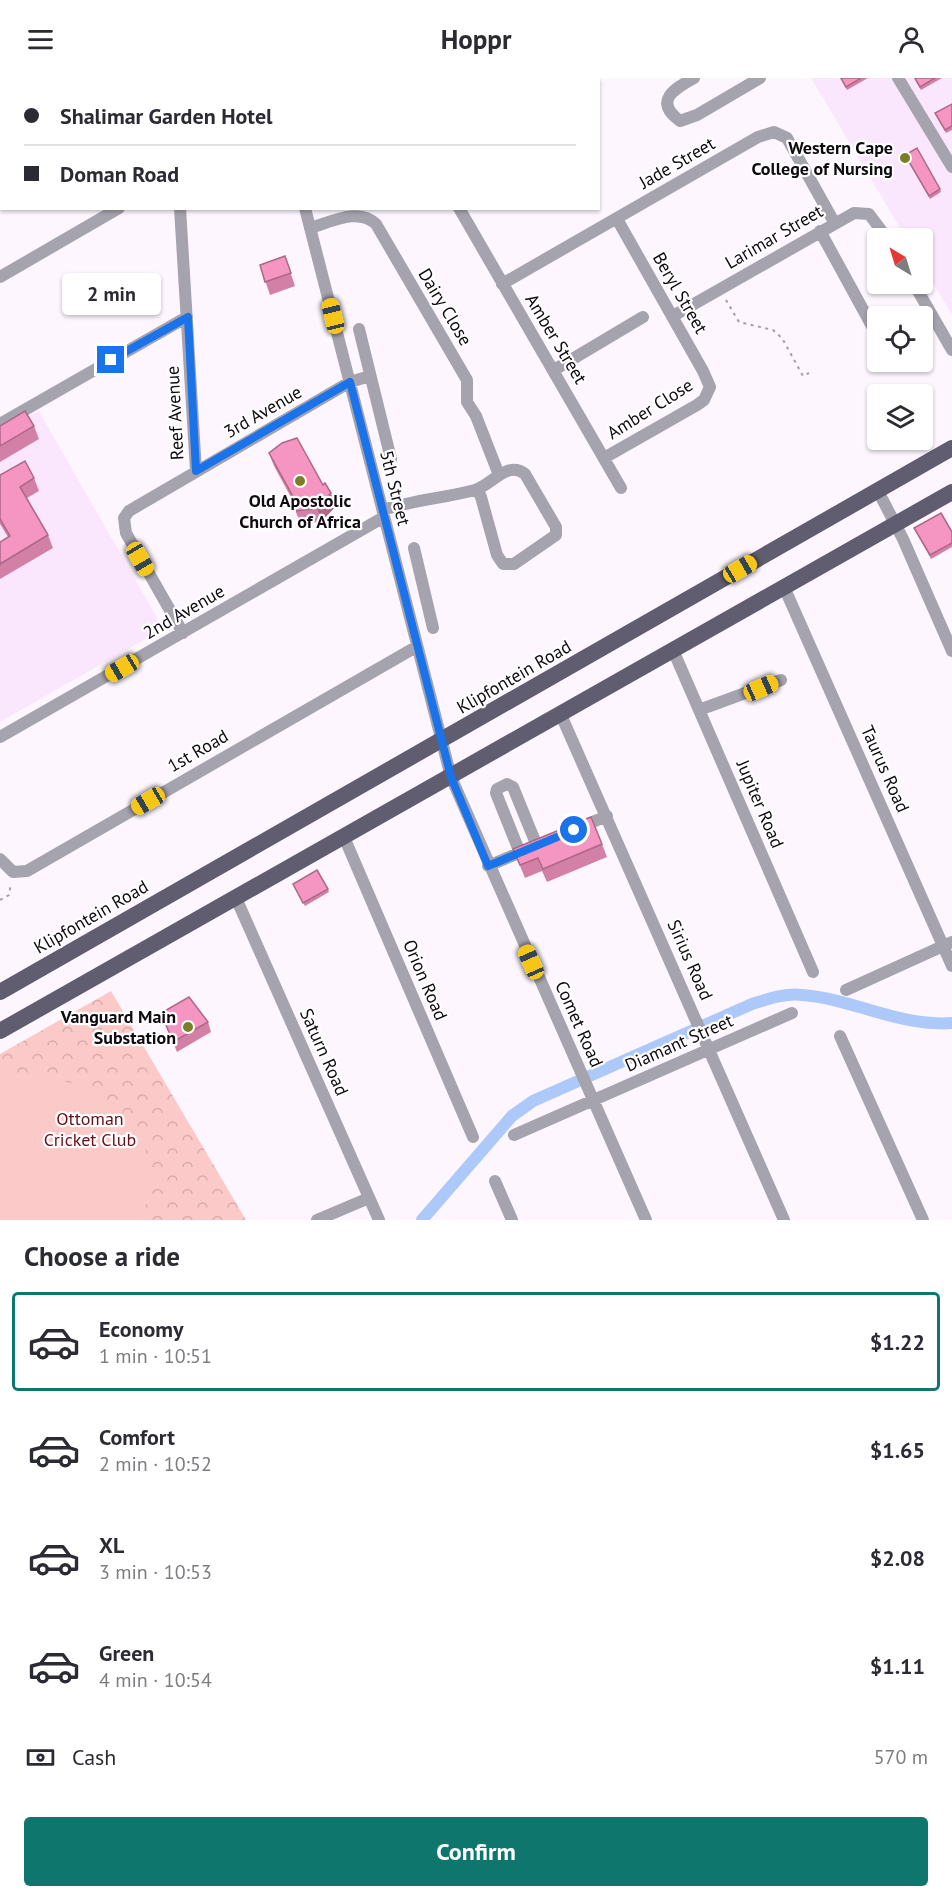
<!DOCTYPE html>
<html lang="en">
<head>
<meta charset="utf-8">
<style>
  body { margin:0; font-family:"PT Sans",sans-serif; background:#f2f2f3; color:#2b2b33; height:100vh; display:flex; flex-direction:column; font-size:22px; white-space:nowrap }
  * { box-sizing:border-box; margin:0 }
  p { font-size:20px; color:#7c7c81 }
  .icon { flex:none; width:33px; height:33px; fill:none; stroke:currentColor; stroke-width:2; stroke-linecap:round; stroke-linejoin:round }
  .map { position:relative; height:1142px; overflow:hidden }
  .drawer { display:flex; flex-direction:column; background:#fff; flex:1 }
  .drawer>* { flex:none }
  .hud { position:absolute; left:0px; top:0px; width:600px; height:132px; box-shadow:0 2px 4px #0004; display:grid; align-content:center; height:132px; padding:0 24px; background:#fff }
  .needle { width:39px; rotate:322deg }
  .controls { position:absolute; left:867px; top:150px; display:grid; gap:12px }
  .controls a { display:grid; place-items:center; width:66px; height:66px; border-radius:6px; background:#fff; box-shadow:0 2px 4px #0004; font-size:30px }
  .end { position:absolute; width:27px; height:27px; margin:-14px; border:8px solid #1a73e8; background:#fff; box-shadow:0 0 0 3px #fff }
  .from { border-radius:50% }
  .bubble { position:absolute; height:42px; border-radius:6px; background:#fff; box-shadow:0 2px 4px #0004; font-size:20px; font-weight:700; line-height:42px; text-align:center }
  .car { position:absolute; width:18px; height:36px; margin:-18px -9px; border-radius:8px; box-shadow:0 0 4px 2px #0007; background:linear-gradient(#f5c518 24%,#345 0 40%,#f5c518 0 76%,#345 0 86%,#f5c518 0) }
  .hud b { display:flex; align-items:center; gap:21px; height:57px; font-size:22px }
  .hud b+b { border-top:2px solid #e1e1e2 }
  .hud i { width:15px; height:15px; background:#2b2b33 }
  ul { padding:0; list-style:none }
  li { display:flex; align-items:center; gap:18px; height:99px; margin:0 12px 9px; padding:0 12px; border:3px solid transparent; border-radius:6px }
  li div { flex:1 }
  li b { display:block; font-size:22px }
  li em { font-style:normal; font-weight:700 }
  li.active { border-color:#0f766e }
  li>.icon { width:54px; height:54px; stroke-width:1.5 }
  h2 { padding:0 24px; font-size:27px; line-height:72px }
  .pay { display:flex; align-items:center; gap:15px; height:66px; padding:0 24px; font-size:22px }
  .pay p { margin-inline-start:auto }
  .cta { display:flex; gap:12px; margin-top:auto; padding:12px 24px }
  .cta a { flex:1; height:69px; border-radius:6px; background:#0f766e; color:#fff; font-size:24px; font-weight:700; line-height:69px; text-align:center }
  header { display:flex; justify-content:space-between; align-items:center; height:78px; padding:0 24px; background:#fff; font-size:27px; font-weight:700 }
  .map>svg:first-child { display:block }
  .built { fill:#fae7fe }
  .park { fill:url(#park-crowns) }
  .pitch { fill:#fbcac8 }
  .lines { fill:none; stroke-linecap:round; stroke-linejoin:round }
  .canal { stroke:#adc9fa; stroke-width:12 }
  .path { stroke:#a49da5; stroke-width:2; stroke-dasharray:3 4.5; stroke-linecap:butt }
  .minor { stroke:#a4a3ae; stroke-width:12 }
  .major { stroke:#605d71; stroke-width:16 }
  .wall { fill:#d380a6 }
  .shaded-wall { fill:#ac6887 }
  .building { fill:#f595c1; stroke:#ac6887; stroke-width:1.5 }
  .route { stroke:#1a73e8; stroke-width:8 }
  .poi-dot { fill:#7c7e27; stroke:#fff; stroke-width:2 }
  .labels { text-anchor:middle; stroke-width:4.5; stroke-linejoin:round; paint-order:stroke }
  .poi-label { font-size:18px; font-weight:bold; fill:#100911; stroke:#fff; text-anchor:end }
  .street-label { font-size:18px; fill:#100911; stroke:#fff }
  .park-label { font-size:18px; fill:#6a0e1a; stroke:#fff }
</style>
</head>
<body>
<header><svg class="icon" aria-label="menu" viewBox="0 0 24 24"><path d="M4 6h16M4 12h16M4 18h16"/></svg>Hoppr<svg class="icon" aria-label="person" viewBox="0 0 24 24"><circle cx="12" cy="8" r="4"/><path d="M4 21q1-7 8-7t8 7"/></svg></header>
<div class="map">
<svg width="952" height="1142" viewBox="0 0 952 1142">
  <defs>
    <pattern id="park-crowns" width="20" height="18" patternUnits="userSpaceOnUse" patternTransform="scale(1.5)"><rect width="20" height="18" fill="#fbcac8"/><path d="M2 6a3 3 0 1 1 6 0M12 15a3 3 0 1 1 6 0" fill="none" stroke="#d6acab"/></pattern>
  </defs>
  <rect width="100%" height="100%" fill="#fdf6ff"/>
  <path class="built" d="M811,0H952V237L923,188L922,160H906Z
    M39,333L159,543L156,555L0,644V355Z"/>
  <path class="park" d="M111,913L246,1142H0V976Z"/>
  <path class="pitch" d="M30,999C107,999 176,1063 140,1142H0V1004Z"/>
  <g class="lines">
    <path class="canal" d="M422,1142L512,1038L533,1023L752,926C768,921 785,915 802,917C854,921 899,949 952,945"/>
    <path class="path" d="M726,222L739,244L773,252L782,260L803,298L809,295
      M0,822L9,817L11,805"/>
    <path class="minor" d="M280,0V2
      M383,0L384,2
      M485,0L486,2
      M694,0C674,11 653,23 680,43L697,37L760,0
      M898,0L952,89
      M90,2L93,0
      M341,2L344,0
      M0,4L2,5
      M0,54L2,53
      M180,130L196,393
      M305,130L451,699L646,1142
      M459,130L621,410
      M310,150C331,144 358,129 376,146L467,302V324L476,338L499,397
      M820,153L872,248
      M0,199L119,130
      M502,206L758,59L774,54L787,60L834,144
      M914,206L952,272
      M673,238L854,135L869,136L887,160
      M359,251L391,381
      M554,292L643,239
      M0,346L187,239
      M604,380L697,327L704,322L710,309L703,293L617,141
      M878,413L903,461L952,573
      M383,432C413,422 445,420 475,412C492,407 507,382 525,396L556,449V457L514,486H503L497,477L481,419L477,411
      M414,470L433,550
      M784,509L952,888
      M183,555L126,455L124,440L129,433L350,304L370,298
      M673,572L813,894
      M699,632L781,602
      M561,637L784,1142
      M0,659L384,439
      M578,750L607,738
      M344,759L473,1059
      M520,775L496,715L497,711L507,706L513,709L537,768
      M0,781L13,794L27,793L416,569
      M488,788L526,772
      M236,820L379,1142
      M846,912L952,864
      M840,958L923,1142
      M514,1057L792,935
      M495,1103L512,1142
      M317,1142L369,1120"/>
    <path class="major" d="M0,914L952,370
      M0,953L952,414"/>
  </g>
  <path class="wall" d="M840,0H868L847,12Z
    M914,0H942L921,12Z
    M952,26V52L946,55L935,35Z
    M905,77L940,111L941,114L930,121Z
    M285,178L295,208L270,217L260,187Z
    M0,348H34L39,361L0,384Z
    M269,375L323,407L335,429L322,443L302,447L297,437L292,424L293,423L274,388Z
    M0,397L34,400L39,413L27,420L48,457L53,470L0,501V464L8,459L0,446Z
    M914,450L952,454V469L931,481Z
    M602,766L607,779L547,804L542,793L525,800L513,771Z
    M293,806L328,811L329,814L305,828Z
    M161,935L208,944L211,954L177,974Z"/>
  <path class="shaded-wall" d="M331,415L335,429L322,443L317,430Z"/>
  <path class="building" d="M841,0H861L846,9Z
    M915,0H935L920,9Z
    M952,26V48L945,52L935,35Z
    M917,70L940,111L929,118L905,77Z
    M285,178L291,195L265,204L260,187Z
    M25,333L34,348L0,368V348Z
    M297,360L323,407L325,405L331,415L317,430L297,433L292,424L295,422L269,375L282,365Z
    M25,383L34,400L20,409L48,457L0,486V464L10,458L0,441V397Z
    M941,435L952,454V465L930,477L914,450Z
    M591,739L602,766L543,791L538,780L520,787L513,771Z
    M317,792L328,811L303,825L293,806Z
    M189,919L208,944L173,964L161,935Z"/>
  <g class="lines">
    <path class="route" d="M111,282L188,239L196,393L350,304L451,699L488,788L574,752"/>
  </g>
  <g class="poi-dot">
    <circle cx="905" cy="80" r="6"/>
    <circle cx="300" cy="403" r="6"/>
    <circle cx="188" cy="949" r="6"/>
  </g>
  <g class="labels">
    <g class="poi-label">
      <text x="893" y="76">Western Cape<tspan x="893" dy="21">College of Nursing</tspan></text>
      <text x="300" y="429" text-anchor="middle">Old Apostolic<tspan x="300" dy="21">Church of Africa</tspan></text>
      <text x="176" y="945">Vanguard Main<tspan x="176" dy="21">Substation</tspan></text>
    </g>
    <g class="street-label">
      <text transform="translate(677 85) rotate(-30)" y="6">Jade Street</text>
      <text transform="translate(774 159) rotate(-30)" y="6">Larimar Street</text>
      <text transform="translate(680 215) rotate(60)" y="6">Beryl Street</text>
      <text transform="translate(445 229) rotate(59)" y="6">Dairy Close</text>
      <text transform="translate(556 261) rotate(59)" y="6">Amber Street</text>
      <text transform="translate(650 331) rotate(-32)" y="6">Amber Close</text>
      <text transform="translate(263 334) rotate(-30)" y="6">3rd Avenue</text>
      <text transform="translate(175 335) rotate(-93)" y="6">Reef Avenue</text>
      <text transform="translate(395 410) rotate(76)" y="6">5th Street</text>
      <text transform="translate(184 534) rotate(-30)" y="6">2nd Avenue</text>
      <text transform="translate(514 599) rotate(-30)" y="6">Klipfontein Road</text>
      <text transform="translate(198 673) rotate(-30)" y="6">1st Road</text>
      <text transform="translate(885 691) rotate(66)" y="6">Taurus Road</text>
      <text transform="translate(760 726) rotate(67)" y="6">Jupiter Road</text>
      <text transform="translate(91 839) rotate(-30)" y="6">Klipfontein Road</text>
      <text transform="translate(690 882) rotate(66)" y="6">Sirius Road</text>
      <text transform="translate(425 902) rotate(67)" y="6">Orion Road</text>
      <text transform="translate(579 946) rotate(66)" y="6">Comet Road</text>
      <text transform="translate(679 965) rotate(-24)" y="6">Diamant Street</text>
      <text transform="translate(324 974) rotate(66)" y="6">Saturn Road</text>
    </g>
    <g class="park-label">
      <text x="90" y="1047">Ottoman<tspan x="90" dy="21">Cricket Club</tspan></text>
    </g>
  </g>
</svg>
<div class="controls">
<a><svg class="needle" viewBox="-14 -14 28 28"><path d="M0-13l5 13h-10z" fill="#e53935"/><path d="M0 13l5-13h-10z" fill="#7c7c81"/></svg></a>
<a><svg class="icon" aria-label="locate" viewBox="0 0 24 24"><circle cx="12" cy="12" r="6"/><path d="M12 2v4M12 18v4M2 12h4M18 12h4"/></svg></a>
<a><svg class="icon" aria-label="layers" viewBox="0 0 24 24"><path d="M12 4l9 5-9 5-9-5zM3 14l9 5 9-5"/></svg></a>
</div>
<i class="end from" style="left:574px;top:752px"></i>
<i class="end" style="left:111px;top:282px"></i>
<div class="bubble" style="left:62px;top:195px;width:99px">2 min</div>
<i class="car" style="left:333px;top:238px;rotate:346deg"></i>
<i class="car" style="left:140px;top:481px;rotate:150deg"></i>
<i class="car" style="left:740px;top:491px;rotate:60deg"></i>
<i class="car" style="left:122px;top:590px;rotate:240deg"></i>
<i class="car" style="left:761px;top:610px;rotate:66deg"></i>
<i class="car" style="left:148px;top:723px;rotate:240deg"></i>
<i class="car" style="left:531px;top:884px;rotate:336deg"></i>
<div class="hud">
<b><i class="from"></i>Shalimar Garden Hotel</b>
<b><i></i>Doman Road</b>
</div>
</div>
<section class="drawer">
<h2>Choose a ride</h2>
<ul>
<li class="active"><svg class="icon" aria-label="car" viewBox="0 0 24 24"><path d="M5 17H2v-5l4-1 3-4h7l3 4 3 1v5h-3M9 17h6M6 11h13"/><circle cx="7" cy="17" r="2"/><circle cx="17" cy="17" r="2"/></svg><div><b>Economy</b><p>1 min · 10:51</p></div><em>$1.22</em></li>
<li><svg class="icon" aria-label="car" viewBox="0 0 24 24"><path d="M5 17H2v-5l4-1 3-4h7l3 4 3 1v5h-3M9 17h6M6 11h13"/><circle cx="7" cy="17" r="2"/><circle cx="17" cy="17" r="2"/></svg><div><b>Comfort</b><p>2 min · 10:52</p></div><em>$1.65</em></li>
<li><svg class="icon" aria-label="car" viewBox="0 0 24 24"><path d="M5 17H2v-5l4-1 3-4h7l3 4 3 1v5h-3M9 17h6M6 11h13"/><circle cx="7" cy="17" r="2"/><circle cx="17" cy="17" r="2"/></svg><div><b>XL</b><p>3 min · 10:53</p></div><em>$2.08</em></li>
<li><svg class="icon" aria-label="car" viewBox="0 0 24 24"><path d="M5 17H2v-5l4-1 3-4h7l3 4 3 1v5h-3M9 17h6M6 11h13"/><circle cx="7" cy="17" r="2"/><circle cx="17" cy="17" r="2"/></svg><div><b>Green</b><p>4 min · 10:54</p></div><em>$1.11</em></li>
</ul>
<div class="pay"><svg class="icon" aria-label="cash" viewBox="0 0 24 24"><path d="M3 7h18v10H3z"/><circle cx="12" cy="12" r="2"/></svg>Cash<p>570 m</p></div>
<div class="cta"><a>Confirm</a></div>
</section>
</body>
</html>
